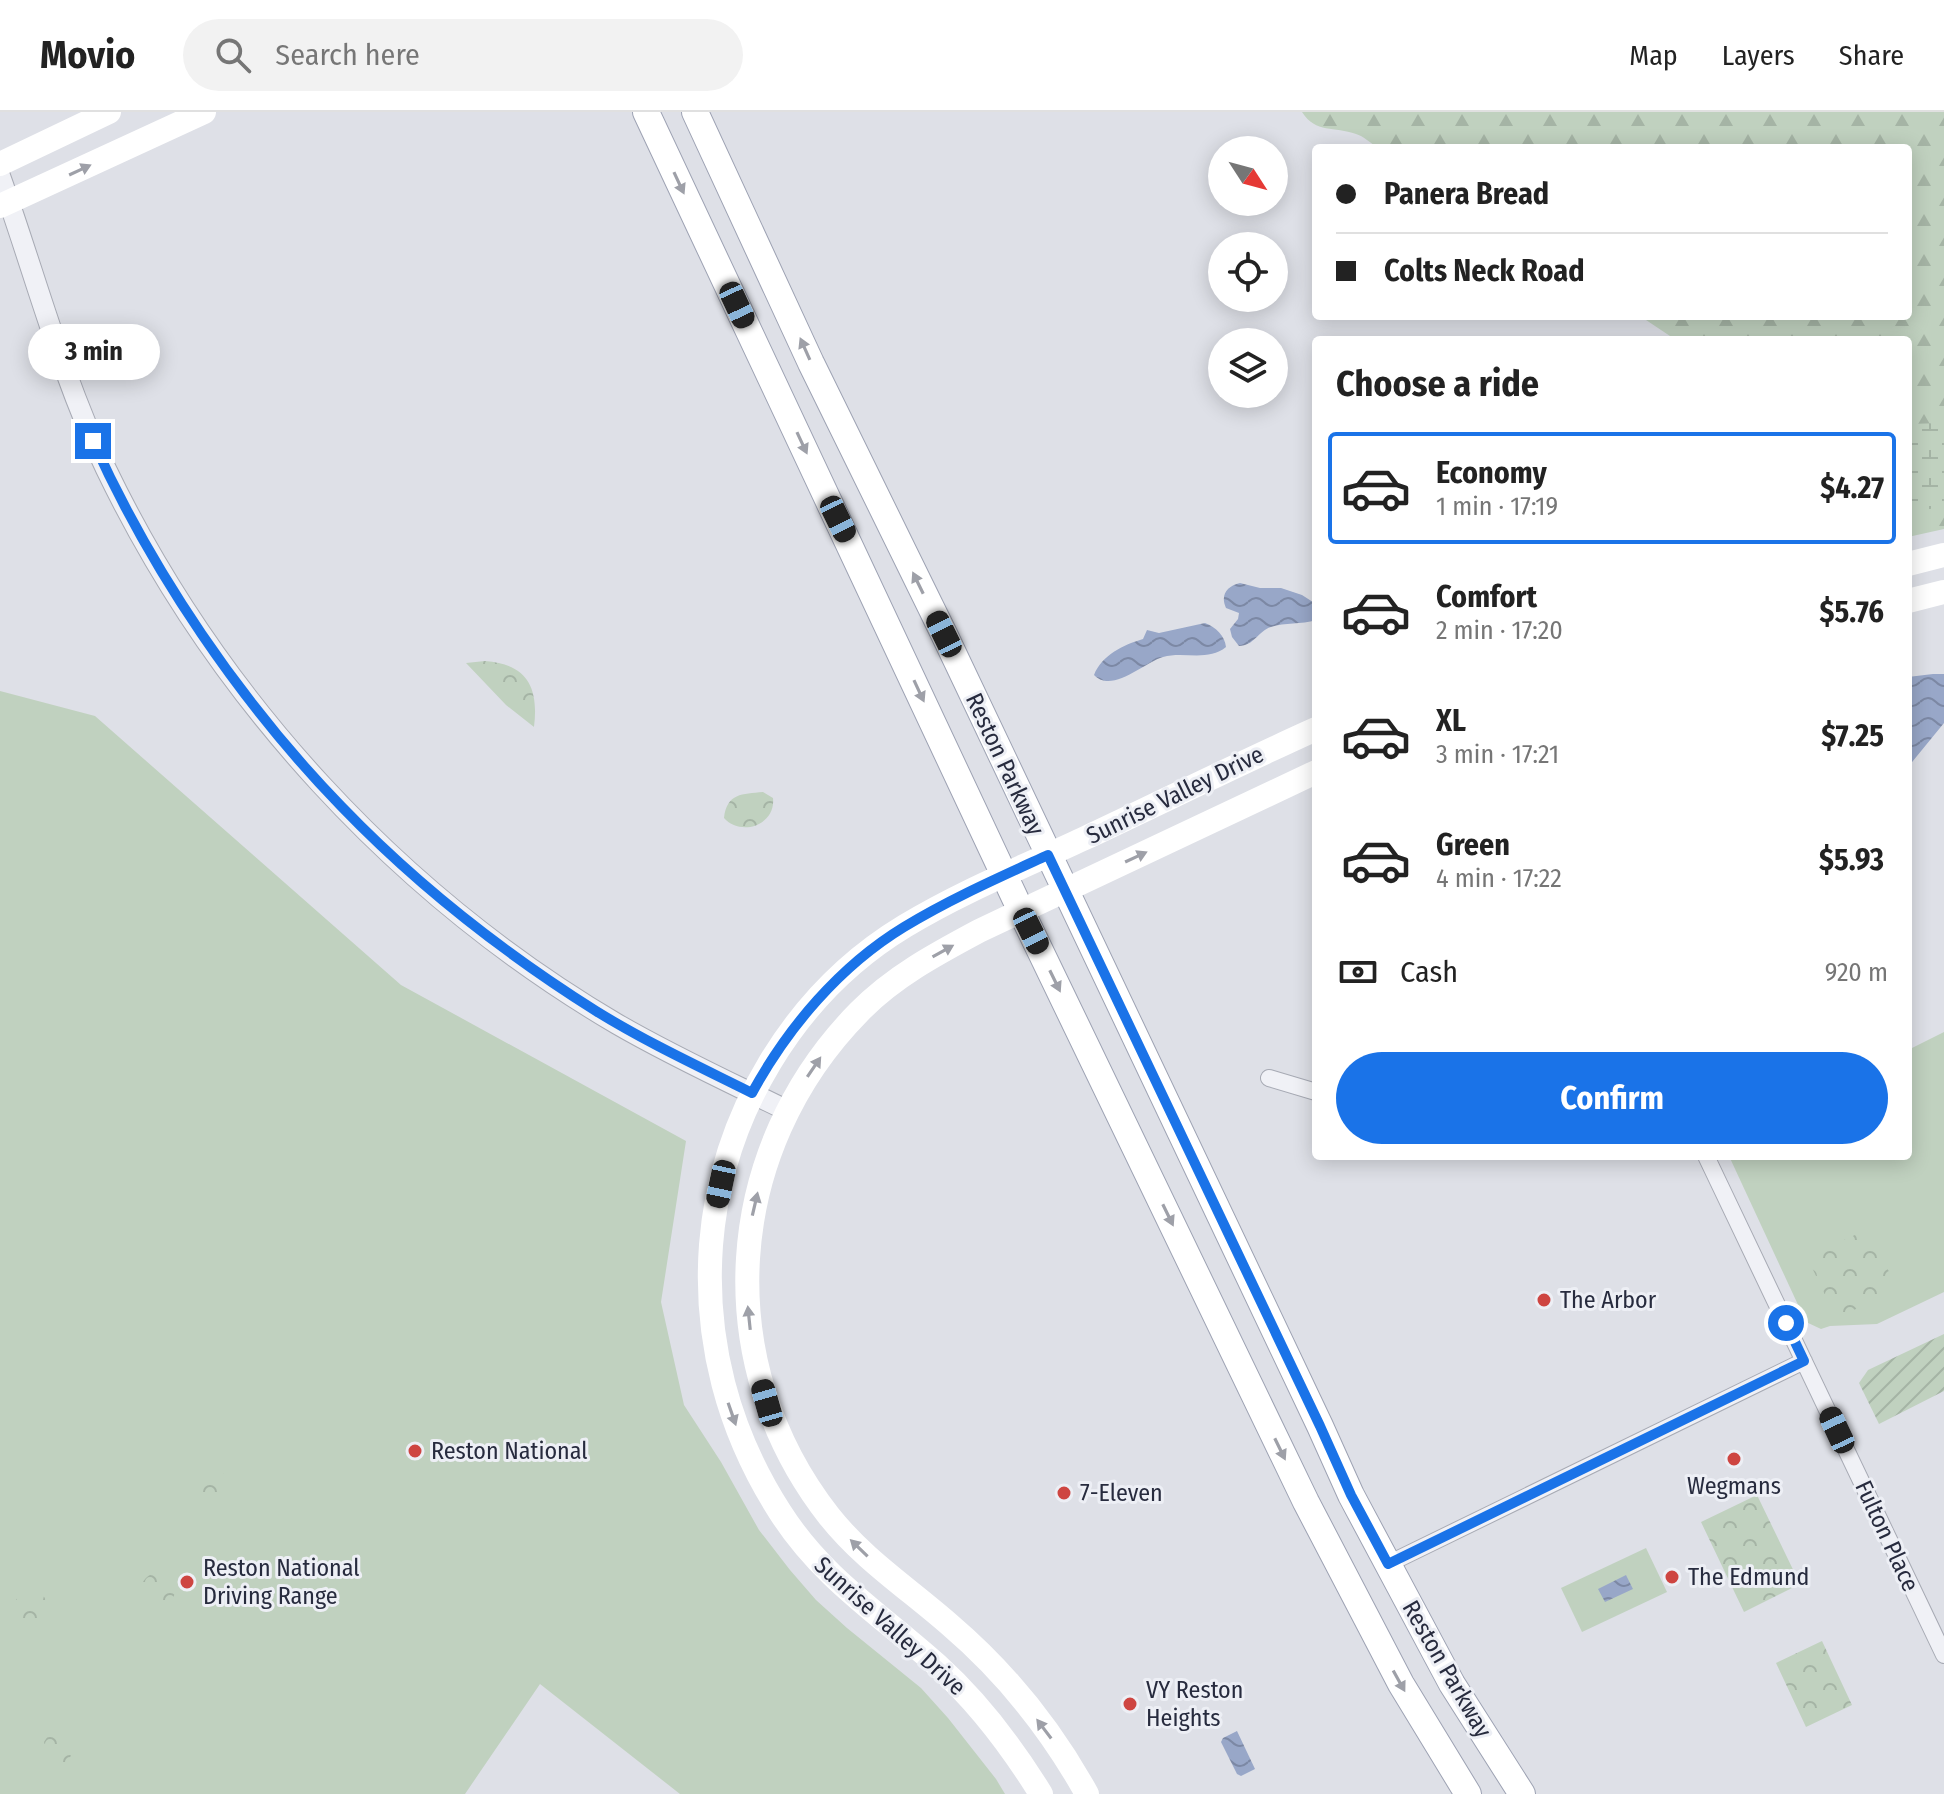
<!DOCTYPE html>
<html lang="en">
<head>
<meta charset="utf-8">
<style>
  body { margin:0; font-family:"Fira Sans Condensed",sans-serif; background:#f2f2f2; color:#222; height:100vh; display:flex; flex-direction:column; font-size:30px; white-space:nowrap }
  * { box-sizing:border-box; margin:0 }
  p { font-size:26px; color:#767676 }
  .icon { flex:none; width:44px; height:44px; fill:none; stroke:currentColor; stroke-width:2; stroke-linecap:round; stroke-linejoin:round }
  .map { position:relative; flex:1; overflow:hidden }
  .side { position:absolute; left:1312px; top:224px; width:600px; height:824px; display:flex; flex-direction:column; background:#fff; border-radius:8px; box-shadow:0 4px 20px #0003 }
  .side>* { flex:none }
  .banner { position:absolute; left:1312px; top:32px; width:600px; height:176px; border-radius:8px; box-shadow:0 4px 20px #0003; display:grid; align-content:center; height:176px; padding:0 24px; background:#fff }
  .needle { width:52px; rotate:126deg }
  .fabs { position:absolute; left:1208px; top:24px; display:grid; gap:16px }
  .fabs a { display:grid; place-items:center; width:80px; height:80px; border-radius:50%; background:#fff; box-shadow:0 4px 20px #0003; font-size:40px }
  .end { position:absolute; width:36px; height:36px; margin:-18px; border:10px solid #1a73e8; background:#fff; box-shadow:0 0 0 4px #fff }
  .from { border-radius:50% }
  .bubble { position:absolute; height:56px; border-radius:28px; background:#fff; box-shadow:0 4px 20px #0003; font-size:26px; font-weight:700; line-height:56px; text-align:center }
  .car { position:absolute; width:24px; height:48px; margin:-24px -12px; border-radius:10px; box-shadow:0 0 6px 2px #0007; background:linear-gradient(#222 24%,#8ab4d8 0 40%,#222 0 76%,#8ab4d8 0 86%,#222 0) }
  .banner b { display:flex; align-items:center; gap:28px; height:76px; font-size:30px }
  .banner b+b { border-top:2px solid #e0e0e0 }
  .banner i { width:20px; height:20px; background:#222 }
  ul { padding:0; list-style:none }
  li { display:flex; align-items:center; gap:24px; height:112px; margin:0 16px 12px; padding:0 8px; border:4px solid transparent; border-radius:8px }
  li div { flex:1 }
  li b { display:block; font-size:30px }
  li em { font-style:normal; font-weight:700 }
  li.selected { border-color:#1a73e8 }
  li>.icon { width:72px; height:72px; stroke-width:1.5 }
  h2 { padding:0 24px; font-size:36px; line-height:96px }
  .pay { display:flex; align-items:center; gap:20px; height:88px; padding:0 24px; font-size:30px }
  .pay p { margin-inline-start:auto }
  .cta { display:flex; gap:16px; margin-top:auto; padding:16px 24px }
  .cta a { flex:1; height:92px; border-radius:48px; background:#1a73e8; color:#fff; font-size:32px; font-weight:700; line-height:92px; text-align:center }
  header { display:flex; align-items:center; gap:48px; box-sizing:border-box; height:112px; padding:0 40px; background:#fff; border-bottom:2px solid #e0e0e0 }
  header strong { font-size:38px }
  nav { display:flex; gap:44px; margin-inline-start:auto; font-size:28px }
  .search { width:560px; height:72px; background:#f2f2f2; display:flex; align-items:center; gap:20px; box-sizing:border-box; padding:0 28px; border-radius:44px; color:#767676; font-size:30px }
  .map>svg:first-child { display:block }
  .grass { fill:#c0d1bf }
  .forest { fill:url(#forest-firs) }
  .wetland { fill:url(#wetland-marsh) }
  .park { fill:url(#park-crowns) }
  .garden { fill:url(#garden-furrows) }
  .water { fill:url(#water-waves) }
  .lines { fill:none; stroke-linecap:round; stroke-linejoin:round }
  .minor-casing { stroke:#a7aab4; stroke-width:18 }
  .tertiary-casing { stroke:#a7aab4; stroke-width:22 }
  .primary-casing { stroke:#9da2b3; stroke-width:28 }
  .minor { stroke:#f0f1f6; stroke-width:16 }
  .tertiary { stroke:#f0f1f6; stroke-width:20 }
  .secondary { stroke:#fff; stroke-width:24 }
  .primary { stroke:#fff; stroke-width:26 }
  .oneway { fill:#9ea0a8 }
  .route { stroke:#1a73e8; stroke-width:10 }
  .poi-dot { fill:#ce4541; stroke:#edeff5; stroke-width:3 }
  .labels { text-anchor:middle; stroke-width:6; stroke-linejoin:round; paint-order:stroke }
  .street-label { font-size:24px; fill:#272b3e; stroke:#edeff5 }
  .poi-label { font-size:24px; fill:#272b3e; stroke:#edeff5; text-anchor:start }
</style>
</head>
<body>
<header>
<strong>Movio</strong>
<div class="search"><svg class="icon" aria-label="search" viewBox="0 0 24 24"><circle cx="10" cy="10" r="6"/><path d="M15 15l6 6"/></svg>Search here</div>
<nav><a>Map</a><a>Layers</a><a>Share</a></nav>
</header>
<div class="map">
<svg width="1944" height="1682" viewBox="0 0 1944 1682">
  <defs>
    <pattern id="forest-firs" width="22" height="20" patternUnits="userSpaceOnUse" patternTransform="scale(2)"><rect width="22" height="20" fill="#c0d1bf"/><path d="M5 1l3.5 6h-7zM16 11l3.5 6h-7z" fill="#a5b4a5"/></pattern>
    <pattern id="wetland-marsh" width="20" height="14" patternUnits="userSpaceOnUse" patternTransform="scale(2)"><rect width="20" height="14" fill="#c0d1bf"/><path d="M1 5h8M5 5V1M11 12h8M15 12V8" fill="none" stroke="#a5b4a5"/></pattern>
    <pattern id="park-crowns" width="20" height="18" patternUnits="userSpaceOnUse" patternTransform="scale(2)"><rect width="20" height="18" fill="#c0d1bf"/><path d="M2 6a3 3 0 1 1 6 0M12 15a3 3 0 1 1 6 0" fill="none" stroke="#a5b4a5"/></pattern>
    <pattern id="garden-furrows" width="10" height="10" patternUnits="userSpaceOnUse" patternTransform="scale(2)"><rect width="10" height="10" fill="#c0d1bf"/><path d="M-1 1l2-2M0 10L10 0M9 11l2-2" fill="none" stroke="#a5b4a5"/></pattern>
    <pattern id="water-waves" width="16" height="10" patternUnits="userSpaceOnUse" patternTransform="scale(2)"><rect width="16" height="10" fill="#98a7c8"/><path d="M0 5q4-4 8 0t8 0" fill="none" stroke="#7c88a4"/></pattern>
  </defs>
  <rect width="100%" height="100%" fill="#dee0e7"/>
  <path class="grass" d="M0,579L95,604L401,873L686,1029L661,1190L684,1293L721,1350L759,1418L790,1458L816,1488L847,1516L921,1576L948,1606L996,1667L1005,1682H680L540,1572L465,1682H0Z
    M1944,920V1180L1877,1212L1830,1214L1821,1217L1806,1210L1729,1044H1908V938Z
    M1646,1436L1667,1480L1582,1520L1561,1476Z"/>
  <path class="forest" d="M1302,0H1944V334L1908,344V228H1676L1640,204H1908V36H1378C1371,31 1363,24 1356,22C1334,14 1316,22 1302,0Z
    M1908,387H1944V417L1908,425Z"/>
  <path class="wetland" d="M1944,311V395L1908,400V312Z"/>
  <path class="park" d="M485,549C527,552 539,575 534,615L506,593L466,551Z
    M763,680L773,686C776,713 741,725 724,706C727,681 742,682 763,680Z
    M1868,1117L1898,1178L1836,1206L1807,1145Z
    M211,1353L229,1366L234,1377C214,1414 173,1366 211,1353Z
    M1757,1383L1800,1472L1744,1500L1701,1410Z
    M141 1478a17 17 0 1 1 34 0a17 17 0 1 1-34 0Z
    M15 1494a16 16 0 1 1 32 0a16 16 0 1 1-32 0Z
    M1822,1529L1852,1593L1806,1615L1776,1551Z
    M56,1621C71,1624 78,1647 62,1653C52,1648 47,1641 44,1630L48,1624Z"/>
  <path class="garden" d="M1944,1222V1279L1879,1312L1859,1271L1868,1258Z"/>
  <path class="water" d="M1240,471L1260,476H1281L1302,483L1316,492V508C1301,513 1285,510 1271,515C1258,519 1254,534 1239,534L1232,525L1230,517L1238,507L1239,501L1226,496C1220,483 1227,474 1240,471Z
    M1205,511C1216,515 1225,524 1226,535C1208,550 1183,539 1163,545C1143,551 1112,582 1094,563C1102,543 1123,533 1143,527L1147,518L1159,521Z
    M1933,562H1944V611L1908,655V565Z
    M1626,1463L1633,1477L1605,1490L1598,1477Z
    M1237,1619L1255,1657L1241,1664L1237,1662L1221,1630L1223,1626Z"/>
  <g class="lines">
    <defs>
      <path id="minor" d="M1269,966L1316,980
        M1706,1044L1944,1543
        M1388,1452L1804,1249"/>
      <path id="tertiary" d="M0,64C35,162 61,263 106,357C217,587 398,783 617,912C672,944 731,971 788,999"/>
      <path id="primary" d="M646,0L1021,799L1306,1390L1401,1572L1468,1682
        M695,0L811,251L944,522L1320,1314L1351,1383L1452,1572L1522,1682"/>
    </defs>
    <use href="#minor" class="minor-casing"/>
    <use href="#tertiary" class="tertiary-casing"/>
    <use href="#primary" class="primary-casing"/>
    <use href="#minor" class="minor"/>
    <use href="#tertiary" class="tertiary"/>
    <path class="secondary" d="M0,52L109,0
      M0,94L204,0
      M1908,452L1944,443
      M1908,489L1944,480
      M1041,1682C1012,1635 978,1590 937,1553C880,1502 822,1466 780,1400C728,1319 704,1228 711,1133C721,1004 794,881 905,814C961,780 1023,755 1083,727C1160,691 1238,652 1316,617
      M1087,1682C1052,1619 1005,1560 950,1513C909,1477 863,1447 829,1404C709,1251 723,1038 859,900C893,865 936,842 979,819L1316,660"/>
    <use href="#primary" class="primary"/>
  </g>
  <defs><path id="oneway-solid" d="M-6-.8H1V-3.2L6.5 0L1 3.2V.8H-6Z" transform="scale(2)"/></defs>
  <g class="oneway">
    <use href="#oneway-solid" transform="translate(80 58) rotate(-25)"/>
    <use href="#oneway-solid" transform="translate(679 71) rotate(65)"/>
    <use href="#oneway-solid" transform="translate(805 237) rotate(-114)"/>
    <use href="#oneway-solid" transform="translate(802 331) rotate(65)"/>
    <use href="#oneway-solid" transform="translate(918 471) rotate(-116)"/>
    <use href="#oneway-solid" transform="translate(919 579) rotate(65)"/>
    <use href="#oneway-solid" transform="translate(1136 745) rotate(-25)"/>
    <use href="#oneway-solid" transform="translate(943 839) rotate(-29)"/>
    <use href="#oneway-solid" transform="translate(1055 869) rotate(64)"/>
    <use href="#oneway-solid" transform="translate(814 955) rotate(-56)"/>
    <use href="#oneway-solid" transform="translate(755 1092) rotate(-77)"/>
    <use href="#oneway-solid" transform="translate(1168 1103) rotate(64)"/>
    <use href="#oneway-solid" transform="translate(749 1206) rotate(-96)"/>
    <use href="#oneway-solid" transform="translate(732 1302) rotate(71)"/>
    <use href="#oneway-solid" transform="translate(1280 1337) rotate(64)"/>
    <use href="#oneway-solid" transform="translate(859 1436) rotate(-136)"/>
    <use href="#oneway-solid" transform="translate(1399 1569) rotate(61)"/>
    <use href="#oneway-solid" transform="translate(1044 1617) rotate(-127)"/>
  </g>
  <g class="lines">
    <path class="route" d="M93,329C152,460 241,591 341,694C417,773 504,841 596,899C646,930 700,955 752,981C788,915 840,854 904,815C950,787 1000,765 1048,743L1320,1314L1351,1383L1388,1452L1804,1249L1786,1211"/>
  </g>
  <g class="poi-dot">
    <circle cx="1544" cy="1188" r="8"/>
    <circle cx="415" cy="1339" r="8"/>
    <circle cx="1734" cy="1347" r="8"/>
    <circle cx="1064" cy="1381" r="8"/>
    <circle cx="1672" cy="1465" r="8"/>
    <circle cx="187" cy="1470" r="8"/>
    <circle cx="1130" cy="1592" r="8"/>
  </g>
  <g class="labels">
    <g class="street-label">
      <text transform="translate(1005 652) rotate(65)" y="8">Reston Parkway</text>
      <text transform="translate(1175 683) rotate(-26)" y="8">Sunrise Valley Drive</text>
      <text transform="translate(1887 1424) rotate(65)" y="8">Fulton Place</text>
      <text transform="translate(890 1514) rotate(42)" y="8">Sunrise Valley Drive</text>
      <text transform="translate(1447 1557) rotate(60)" y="8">Reston Parkway</text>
    </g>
    <g class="poi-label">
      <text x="1560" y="1196">The Arbor</text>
      <text x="431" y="1347">Reston National</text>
      <text x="1734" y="1382" text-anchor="middle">Wegmans</text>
      <text x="1080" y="1389">7-Eleven</text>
      <text x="203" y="1464">Reston National<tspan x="203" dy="28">Driving Range</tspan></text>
      <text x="1688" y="1473">The Edmund</text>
      <text x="1146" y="1586">VY Reston<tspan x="1146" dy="28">Heights</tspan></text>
    </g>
  </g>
</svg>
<div class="fabs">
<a><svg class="needle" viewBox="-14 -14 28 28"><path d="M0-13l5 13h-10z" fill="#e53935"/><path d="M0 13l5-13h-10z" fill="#767676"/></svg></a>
<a><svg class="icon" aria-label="locate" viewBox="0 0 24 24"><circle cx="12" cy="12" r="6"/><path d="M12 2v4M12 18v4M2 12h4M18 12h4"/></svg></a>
<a><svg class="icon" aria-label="layers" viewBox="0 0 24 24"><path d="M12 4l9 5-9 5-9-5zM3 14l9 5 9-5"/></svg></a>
</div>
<i class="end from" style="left:1786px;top:1211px"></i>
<i class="end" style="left:93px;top:329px"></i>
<div class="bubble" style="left:28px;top:212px;width:132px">3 min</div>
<i class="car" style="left:737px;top:193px;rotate:155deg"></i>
<i class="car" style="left:838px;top:407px;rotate:154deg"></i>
<i class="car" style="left:944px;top:522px;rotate:334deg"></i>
<i class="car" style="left:1031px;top:819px;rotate:154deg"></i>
<i class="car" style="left:721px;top:1072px;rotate:192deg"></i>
<i class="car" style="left:767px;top:1291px;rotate:344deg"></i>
<i class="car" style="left:1837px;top:1318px;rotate:335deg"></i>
<div class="banner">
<b><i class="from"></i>Panera Bread</b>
<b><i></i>Colts Neck Road</b>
</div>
<section class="side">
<h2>Choose a ride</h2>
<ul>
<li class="selected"><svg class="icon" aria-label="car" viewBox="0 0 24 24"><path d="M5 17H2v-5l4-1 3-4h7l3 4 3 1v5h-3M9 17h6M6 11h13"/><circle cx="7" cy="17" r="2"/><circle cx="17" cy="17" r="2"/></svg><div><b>Economy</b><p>1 min · 17:19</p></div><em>$4.27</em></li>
<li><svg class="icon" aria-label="car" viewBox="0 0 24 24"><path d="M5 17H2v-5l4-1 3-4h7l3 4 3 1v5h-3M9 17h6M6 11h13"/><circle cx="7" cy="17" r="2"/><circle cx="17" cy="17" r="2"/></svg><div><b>Comfort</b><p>2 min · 17:20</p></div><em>$5.76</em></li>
<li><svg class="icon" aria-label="car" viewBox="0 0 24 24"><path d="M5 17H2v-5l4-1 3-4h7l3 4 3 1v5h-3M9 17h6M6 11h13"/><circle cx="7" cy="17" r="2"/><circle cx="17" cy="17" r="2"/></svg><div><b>XL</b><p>3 min · 17:21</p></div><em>$7.25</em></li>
<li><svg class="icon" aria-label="car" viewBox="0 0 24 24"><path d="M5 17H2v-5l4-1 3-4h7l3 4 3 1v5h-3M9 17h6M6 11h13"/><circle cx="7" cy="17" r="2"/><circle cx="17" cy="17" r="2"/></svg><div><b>Green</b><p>4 min · 17:22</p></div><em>$5.93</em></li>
</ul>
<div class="pay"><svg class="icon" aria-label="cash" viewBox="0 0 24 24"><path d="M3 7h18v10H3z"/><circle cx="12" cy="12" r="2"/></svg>Cash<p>920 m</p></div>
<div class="cta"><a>Confirm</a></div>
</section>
</div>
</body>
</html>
